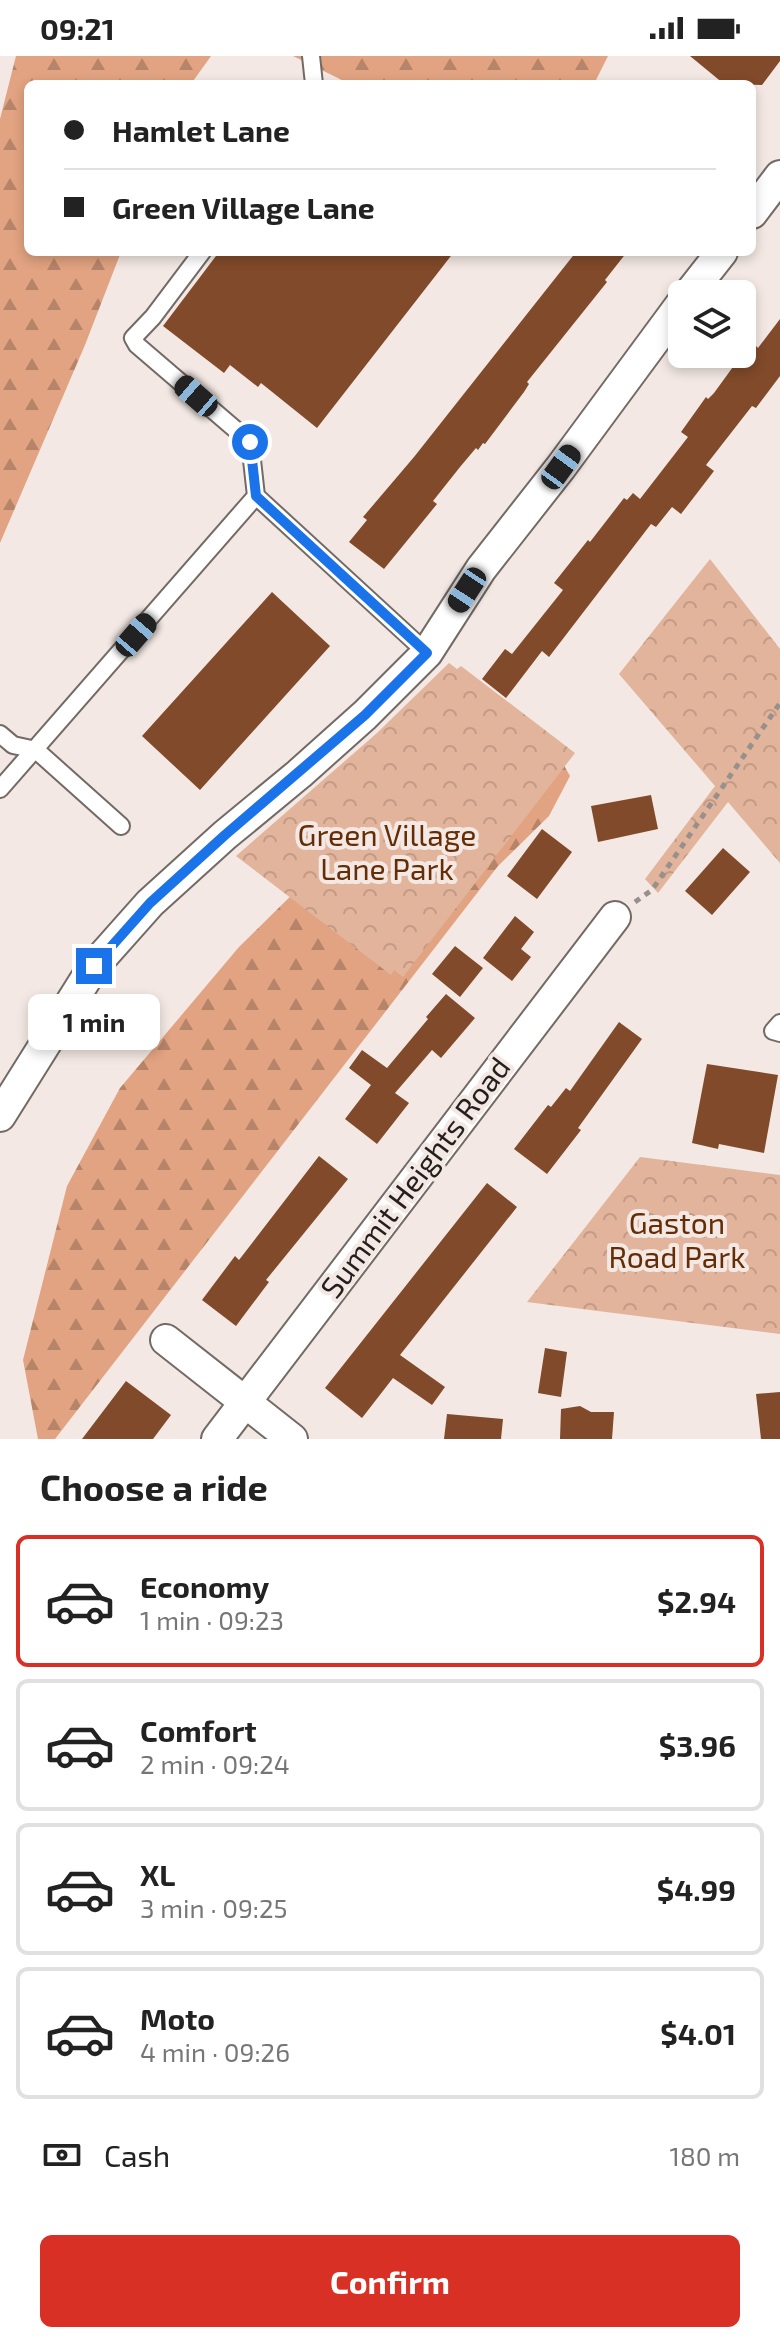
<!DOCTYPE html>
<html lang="en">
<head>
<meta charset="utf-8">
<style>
  body { margin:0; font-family:"Exo 2",sans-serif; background:#f2f2f2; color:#222; height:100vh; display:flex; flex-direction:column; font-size:30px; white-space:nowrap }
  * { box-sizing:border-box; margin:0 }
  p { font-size:26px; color:#767676 }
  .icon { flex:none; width:44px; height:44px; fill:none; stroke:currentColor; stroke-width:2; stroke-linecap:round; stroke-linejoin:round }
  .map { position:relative; height:1383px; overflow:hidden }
  .panel { display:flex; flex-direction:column; background:#fff; flex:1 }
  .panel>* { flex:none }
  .banner { position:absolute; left:24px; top:24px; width:732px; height:176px; border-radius:12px; box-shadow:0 4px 12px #0003; display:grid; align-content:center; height:176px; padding:0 40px; background:#fff }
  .buttons { position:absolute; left:668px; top:224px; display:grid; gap:16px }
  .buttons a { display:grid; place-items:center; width:88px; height:88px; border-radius:12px; background:#fff; box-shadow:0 4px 12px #0003; font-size:40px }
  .end { position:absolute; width:36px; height:36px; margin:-18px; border:10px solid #1a73e8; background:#fff; box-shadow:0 0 0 4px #fff }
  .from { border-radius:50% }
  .bubble { position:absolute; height:56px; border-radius:12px; background:#fff; box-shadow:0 4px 12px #0003; font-size:26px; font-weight:700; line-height:56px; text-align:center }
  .car { position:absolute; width:24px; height:48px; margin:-24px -12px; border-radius:10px; box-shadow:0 0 6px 2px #0007; background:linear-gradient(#222 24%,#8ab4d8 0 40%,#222 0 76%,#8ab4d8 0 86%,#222 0) }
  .banner b { display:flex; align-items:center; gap:28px; height:76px; font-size:30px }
  .banner b+b { border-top:2px solid #e0e0e0 }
  .banner i { width:20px; height:20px; background:#222 }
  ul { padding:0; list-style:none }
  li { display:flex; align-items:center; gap:24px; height:132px; margin:0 16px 12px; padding:0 24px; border:4px solid #e0e0e0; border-radius:12px }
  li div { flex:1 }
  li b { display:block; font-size:30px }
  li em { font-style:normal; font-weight:700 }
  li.current { border-color:#d93025 }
  li>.icon { width:72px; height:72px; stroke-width:1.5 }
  h2 { padding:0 40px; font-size:36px; line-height:96px }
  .pay { display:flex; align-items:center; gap:20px; height:88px; padding:0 40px; font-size:30px }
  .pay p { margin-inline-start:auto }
  .primary-button { display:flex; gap:16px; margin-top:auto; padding:16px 40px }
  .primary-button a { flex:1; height:92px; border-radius:12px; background:#d93025; color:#fff; font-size:32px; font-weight:700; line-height:92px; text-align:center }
  .status { display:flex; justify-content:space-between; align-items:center; height:56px; padding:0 40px; background:#fff; direction:ltr }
  .status svg { height:22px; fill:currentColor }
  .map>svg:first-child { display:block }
  .forest { fill:url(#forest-firs) }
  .park { fill:url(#park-crowns) }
  .building { fill:#814a2a }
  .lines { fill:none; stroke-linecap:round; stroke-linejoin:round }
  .lane-casing { stroke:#736a65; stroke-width:20 }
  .street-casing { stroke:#736a65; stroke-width:34 }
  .path { stroke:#97908c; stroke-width:5; stroke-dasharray:6 6; stroke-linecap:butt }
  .lane { stroke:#fff; stroke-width:16 }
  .street { stroke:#fff; stroke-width:30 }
  .route { stroke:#1a73e8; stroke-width:10 }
  .labels { text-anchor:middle; stroke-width:8; stroke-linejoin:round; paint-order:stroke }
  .park-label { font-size:30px; fill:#652d05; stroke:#f3e8e3 }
  .street-label { font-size:30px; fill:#221f1d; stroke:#f3e8e3 }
</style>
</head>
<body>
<div class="status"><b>09:21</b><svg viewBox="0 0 49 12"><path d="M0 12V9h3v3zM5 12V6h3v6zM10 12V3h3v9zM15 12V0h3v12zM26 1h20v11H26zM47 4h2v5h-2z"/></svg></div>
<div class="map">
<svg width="780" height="1383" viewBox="0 0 780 1383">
  <defs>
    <pattern id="forest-firs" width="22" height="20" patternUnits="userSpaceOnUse" patternTransform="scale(2)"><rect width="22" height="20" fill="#e1a381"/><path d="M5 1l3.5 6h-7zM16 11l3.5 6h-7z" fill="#b68469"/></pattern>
    <pattern id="park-crowns" width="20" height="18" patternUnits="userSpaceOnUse" patternTransform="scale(2)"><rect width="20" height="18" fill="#e2b49b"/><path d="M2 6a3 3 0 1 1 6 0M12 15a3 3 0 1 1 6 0" fill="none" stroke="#c29a85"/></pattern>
  </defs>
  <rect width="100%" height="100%" fill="#f3e8e3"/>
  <path class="forest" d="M16,0H211L191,28H28V196H121L85,289L0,487V63Z
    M293,0H608L594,28H350Z
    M558,699L570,720L549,760L498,810L55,1383H38L23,1304L67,1130L120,1032L239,891L312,819Z"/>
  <path class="park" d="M710,503L780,593V807L728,746L658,837L645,823L715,730L619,618Z
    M449,607L457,613L461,610L575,697L403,921L394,914L391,919L236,800L377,677Z
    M640,1101L780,1119V1278L527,1246Z"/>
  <path class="building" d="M690,0H780V5L762,29L724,28Z
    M219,196H454L317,372L261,327L258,331L230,309L224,317L163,270Z
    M576,196H627L605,224L607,226L527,326L529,328L524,336L485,388L483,387L478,394L476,392L460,411L433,445L437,448L384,513L349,486L367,464L363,461L414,401Z
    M780,263V320L756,352L752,350L706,409L714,415L681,458L672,451L656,471L651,468L549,601L542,595L506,642L482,623L505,593L512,598L563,534L554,527L588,484L590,486L624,442L627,444L633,437L640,443L688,381L681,376L706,341L708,343L714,337L746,293L749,295L754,288L758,292Z
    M272,536L330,590L200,734L142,680Z
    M651,739L658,773L598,786L591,750Z
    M542,773L572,796L537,843L507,820Z
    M723,792L750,816L712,859L685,835Z
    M515,860L534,876L521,893L531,901L512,925L483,902Z
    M455,890L483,912L460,941L432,918Z
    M446,938L475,962L441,1002L432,994L395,1037L409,1047L377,1088L345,1063L371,1029L349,1012L362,994L387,1012L428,963L426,961Z
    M619,966L642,983L578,1072L581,1074L547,1118L514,1093L548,1049L551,1051L566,1032L570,1035Z
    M707,1008L778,1019L764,1097L719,1088L718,1093L692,1087Z
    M319,1100L348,1123L266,1224L269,1226L236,1270L202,1244L235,1200L239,1204Z
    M487,1127L517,1151L400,1299L445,1331L432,1349L393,1322L362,1362L325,1332Z
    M545,1292L567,1296L561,1341L538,1337Z
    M126,1325L171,1359L153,1383H82Z
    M780,1336V1383H761L756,1338Z
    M580,1350L591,1356H614L612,1383H560L561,1353Z
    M447,1358L503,1363L501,1383H444Z"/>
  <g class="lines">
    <defs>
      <path id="lane" d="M311,0L314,28
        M202,196L153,261L133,282L137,289L250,386L256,440L427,597
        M0,678L13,689L36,694L121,770
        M0,733L256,440
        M780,967L773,975L780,977"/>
      <path id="street" d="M752,157L780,120
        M689,238L722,196
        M0,1060L94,910L150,847L225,779L299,718L365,659L427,597L481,513L561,411L682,247
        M166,1284L292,1383
        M217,1383L615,861"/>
    </defs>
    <use href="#lane" class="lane-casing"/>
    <use href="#street" class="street-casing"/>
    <path class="path" d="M635,846L652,834L780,647"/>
    <use href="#lane" class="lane"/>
    <use href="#street" class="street"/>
  </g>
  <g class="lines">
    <path class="route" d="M94,910L150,847L225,779L365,659L427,597L256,440L250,386"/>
  </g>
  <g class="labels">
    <g class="park-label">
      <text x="387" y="790">Green Village<tspan x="387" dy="34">Lane Park</tspan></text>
      <text x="677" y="1178">Gaston<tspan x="677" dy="34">Road Park</tspan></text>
    </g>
    <g class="street-label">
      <text transform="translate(416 1122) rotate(-53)" y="10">Summit Heights Road</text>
    </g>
  </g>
</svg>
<div class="buttons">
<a><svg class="icon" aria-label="layers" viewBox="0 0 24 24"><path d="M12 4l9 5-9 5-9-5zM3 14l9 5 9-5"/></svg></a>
</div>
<i class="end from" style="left:250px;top:386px"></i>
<i class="end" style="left:94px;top:910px"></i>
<div class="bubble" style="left:28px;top:938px;width:132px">1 min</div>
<i class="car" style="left:196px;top:340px;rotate:311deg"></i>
<i class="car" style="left:561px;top:411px;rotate:36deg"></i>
<i class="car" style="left:467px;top:534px;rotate:213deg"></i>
<i class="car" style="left:136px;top:579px;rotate:41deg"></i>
<div class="banner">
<b><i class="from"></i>Hamlet Lane</b>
<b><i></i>Green Village Lane</b>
</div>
</div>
<section class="panel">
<h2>Choose a ride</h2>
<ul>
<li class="current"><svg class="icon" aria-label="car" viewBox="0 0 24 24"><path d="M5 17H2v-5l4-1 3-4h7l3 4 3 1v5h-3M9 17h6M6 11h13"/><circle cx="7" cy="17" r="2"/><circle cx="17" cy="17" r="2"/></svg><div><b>Economy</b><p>1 min · 09:23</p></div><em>$2.94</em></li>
<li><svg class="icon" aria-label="car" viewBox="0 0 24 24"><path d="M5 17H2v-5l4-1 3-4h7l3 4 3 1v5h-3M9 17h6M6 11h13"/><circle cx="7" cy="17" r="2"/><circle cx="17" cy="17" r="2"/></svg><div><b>Comfort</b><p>2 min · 09:24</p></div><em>$3.96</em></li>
<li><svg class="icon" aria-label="car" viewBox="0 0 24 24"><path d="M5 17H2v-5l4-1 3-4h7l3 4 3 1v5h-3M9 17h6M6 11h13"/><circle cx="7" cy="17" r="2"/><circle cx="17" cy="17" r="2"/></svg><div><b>XL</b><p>3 min · 09:25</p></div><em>$4.99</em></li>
<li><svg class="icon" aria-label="car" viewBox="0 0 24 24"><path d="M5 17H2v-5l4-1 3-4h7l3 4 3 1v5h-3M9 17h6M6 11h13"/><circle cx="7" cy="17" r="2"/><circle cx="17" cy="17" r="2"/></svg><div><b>Moto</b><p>4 min · 09:26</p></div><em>$4.01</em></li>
</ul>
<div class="pay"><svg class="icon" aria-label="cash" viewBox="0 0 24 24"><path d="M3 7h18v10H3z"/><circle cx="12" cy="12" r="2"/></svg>Cash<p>180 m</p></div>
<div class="primary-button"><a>Confirm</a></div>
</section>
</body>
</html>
